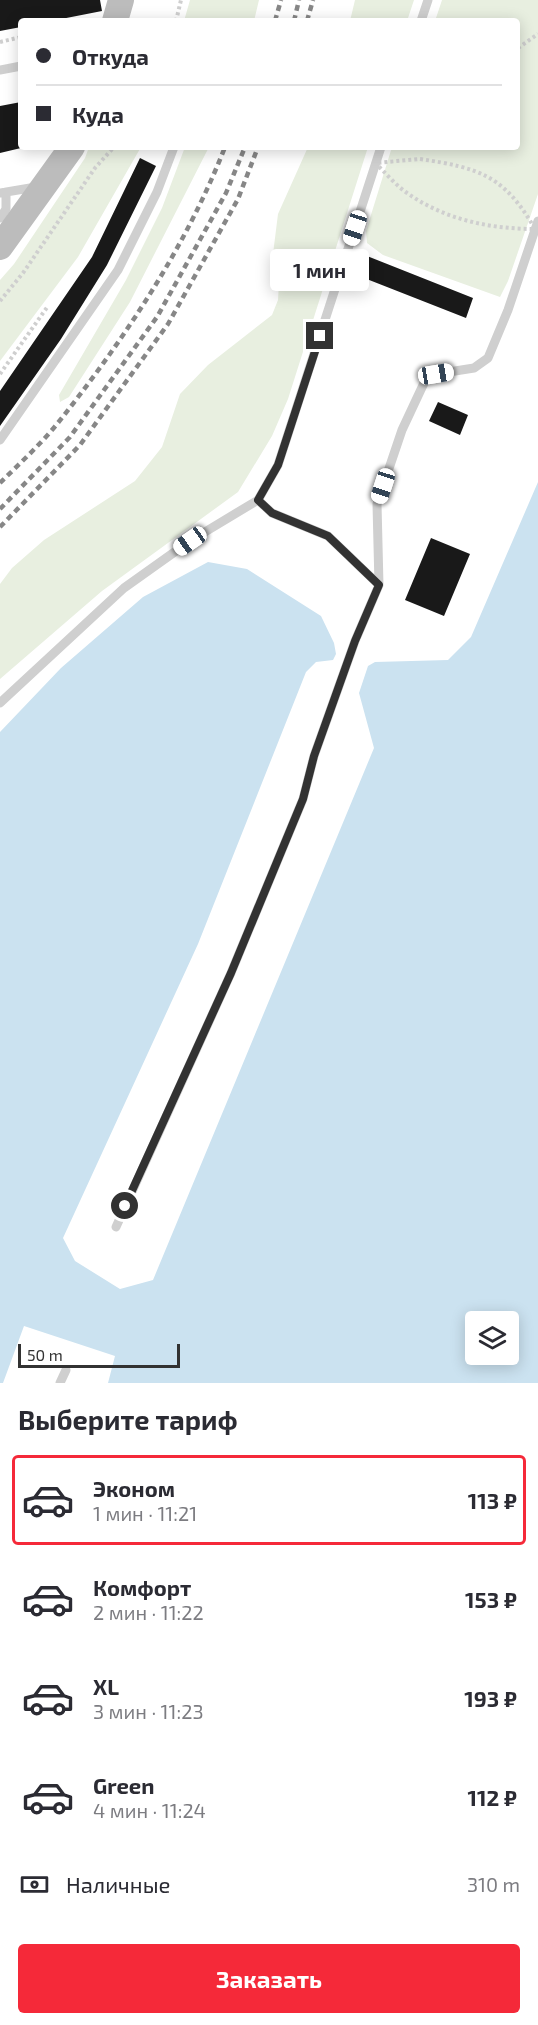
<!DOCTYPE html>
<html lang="ru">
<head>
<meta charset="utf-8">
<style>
  body { margin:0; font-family:"Exo 2",sans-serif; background:#f7f7f7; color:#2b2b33; height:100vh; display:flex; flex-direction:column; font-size:22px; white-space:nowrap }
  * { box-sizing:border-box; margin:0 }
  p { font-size:20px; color:#7c7c81 }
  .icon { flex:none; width:33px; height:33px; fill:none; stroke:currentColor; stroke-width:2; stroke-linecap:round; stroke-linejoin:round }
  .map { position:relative; height:1383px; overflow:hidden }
  .side { display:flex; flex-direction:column; background:#fff; flex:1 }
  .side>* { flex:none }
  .guide { position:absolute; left:18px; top:18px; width:502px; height:132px; border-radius:6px; box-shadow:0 3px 15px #0003; display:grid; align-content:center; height:132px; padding:0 18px; background:#fff }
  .fabs { position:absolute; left:465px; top:1311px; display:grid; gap:12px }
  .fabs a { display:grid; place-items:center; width:54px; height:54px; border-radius:6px; background:#fff; box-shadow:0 3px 15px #0003; font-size:30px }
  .scale { position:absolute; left:18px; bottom:15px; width:162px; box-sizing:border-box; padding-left:6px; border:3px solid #323232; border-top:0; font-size:16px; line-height:21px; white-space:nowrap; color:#323232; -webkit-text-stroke:4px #fff; paint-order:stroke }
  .end { position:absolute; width:27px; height:27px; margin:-14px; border:8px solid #323232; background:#fff; box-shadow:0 0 0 3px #fff }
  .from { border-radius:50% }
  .bubble { position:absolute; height:42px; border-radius:6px; background:#fff; box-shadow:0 3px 15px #0003; font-size:20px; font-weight:700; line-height:42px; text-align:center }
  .car { position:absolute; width:18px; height:36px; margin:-18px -9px; border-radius:8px; box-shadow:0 0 4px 2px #0007; background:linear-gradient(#fff 24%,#345 0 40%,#fff 0 76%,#345 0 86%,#fff 0) }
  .guide b { display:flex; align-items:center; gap:21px; height:57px; font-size:22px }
  .guide b+b { border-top:2px solid #e1e1e2 }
  .guide i { width:15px; height:15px; background:#2b2b33 }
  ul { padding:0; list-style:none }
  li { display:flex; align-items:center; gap:18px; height:90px; margin:0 12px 9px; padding:0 6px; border:3px solid transparent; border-radius:6px }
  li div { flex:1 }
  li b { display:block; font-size:22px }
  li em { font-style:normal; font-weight:700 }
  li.current { border-color:#f52939 }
  li>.icon { width:54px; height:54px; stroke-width:1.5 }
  h2 { padding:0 18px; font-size:27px; line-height:72px }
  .pay { display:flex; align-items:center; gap:15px; height:66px; padding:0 18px; font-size:22px }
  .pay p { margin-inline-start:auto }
  .cta { display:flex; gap:12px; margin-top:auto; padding:12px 18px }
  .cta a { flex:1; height:69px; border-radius:6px; background:#f52939; color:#fff; font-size:24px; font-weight:700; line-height:69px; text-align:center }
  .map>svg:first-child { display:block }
  .green { fill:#e8efe0 }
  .water { fill:#cbe2f0; fill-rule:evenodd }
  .building { fill:#191919 }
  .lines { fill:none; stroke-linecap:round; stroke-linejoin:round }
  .path { stroke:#cfcfcf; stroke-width:4; stroke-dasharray:3 3; stroke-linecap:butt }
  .lane { stroke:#cfcfcf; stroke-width:9 }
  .secondary { stroke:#bcbcbc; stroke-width:26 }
  .rail { stroke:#878787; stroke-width:4.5; stroke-dasharray:6 4.5; stroke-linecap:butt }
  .route { stroke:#323232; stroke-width:8 }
</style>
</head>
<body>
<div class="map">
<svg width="538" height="1383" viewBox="0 0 538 1383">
  <rect width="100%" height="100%" fill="#fff"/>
  <path class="green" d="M190,0H259L254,21H184Z
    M355,0H414L407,21H350Z
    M442,0H538V194L508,281L500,297L383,255L367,243L366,231L392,147H518V21H435Z
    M89,147H141L78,257L0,361V280L14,264L85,158Z
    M185,147H209L130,302L69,397L60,402L59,395L126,280L162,208Z
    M308,147H368L288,399L272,436L238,492L102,591L0,679V584L12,568L44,540L135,481L162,447L180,394L208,365L272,315L278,300L279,283L273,254L278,214Z"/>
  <path class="water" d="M538,482V1383H108L115,1356L24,1326L3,1383H0V732L61,668L143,597L208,562L247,569L321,616L334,643L336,654L333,660L316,662L306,672L198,944L63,1238L75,1261L120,1289L153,1280L374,748L359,693L368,666L375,662L448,660L471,637ZM476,1322H508V1354H476Z"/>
  <path class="building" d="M0,0H100L102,11L51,21H21V27L0,31Z
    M21,102V148L0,153V106Z
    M140,158L156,166L107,265L61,339L0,426V391L92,257Z
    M367,256L473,298L466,318L359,276Z
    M438,402L468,415L460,435L429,421Z
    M431,538L470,554L444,616L405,600Z"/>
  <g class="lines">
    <path class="path" d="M176,21L181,0
      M0,42L21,37
      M518,48L538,34
      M420,159C479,168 504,175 535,229C491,229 447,220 410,195C397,187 386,173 375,163Z
      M0,301L23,273L95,168L114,147
      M0,374L48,306"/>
    <path class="lane" d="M421,21L428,0
      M0,70L21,66
      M0,193L36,187
      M0,218L6,209V192
      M0,440L118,270L157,192L174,147
      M258,500L272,513L328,536L379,585
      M0,703L124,588L190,541L258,500L278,465L381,147
      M116,1227L231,973L303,799L314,756L355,641L379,585L377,504L402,430L424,383L436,374L474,368L488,358L508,310L538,221
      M60,1383L66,1370"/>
    <path class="secondary" d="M115,21L121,0
      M0,247L72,147"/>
    <path class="rail" d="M275,21L281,0
      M294,21L299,0
      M307,21L313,0
      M0,483C19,464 40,445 57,424C124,340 186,247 225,147
      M0,509L70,437L157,317L226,193L245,147
      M0,527L80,445L168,324L238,199L258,147"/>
  </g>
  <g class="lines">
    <path class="route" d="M125,1206L231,973L303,799L314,756L355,641L379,585L328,536L272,513L258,500L278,465L320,336"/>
  </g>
</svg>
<div class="fabs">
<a><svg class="icon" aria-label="layers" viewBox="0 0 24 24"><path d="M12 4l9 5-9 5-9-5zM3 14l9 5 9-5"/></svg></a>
</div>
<div class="scale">50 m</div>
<i class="end from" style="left:125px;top:1206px"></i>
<i class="end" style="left:320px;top:336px"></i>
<div class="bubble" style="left:270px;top:249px;width:99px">1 мин</div>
<i class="car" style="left:355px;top:228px;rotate:198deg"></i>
<i class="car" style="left:436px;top:374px;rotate:81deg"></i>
<i class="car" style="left:383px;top:486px;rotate:198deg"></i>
<i class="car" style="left:190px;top:541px;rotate:235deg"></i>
<div class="guide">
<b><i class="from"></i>Откуда</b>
<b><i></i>Куда</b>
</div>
</div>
<section class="side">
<h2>Выберите тариф</h2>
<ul>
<li class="current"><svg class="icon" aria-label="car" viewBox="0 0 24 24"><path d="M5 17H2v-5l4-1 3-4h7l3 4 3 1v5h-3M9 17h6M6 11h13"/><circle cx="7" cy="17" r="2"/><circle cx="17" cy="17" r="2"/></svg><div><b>Эконом</b><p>1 мин · 11:21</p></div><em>113 ₽</em></li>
<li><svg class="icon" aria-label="car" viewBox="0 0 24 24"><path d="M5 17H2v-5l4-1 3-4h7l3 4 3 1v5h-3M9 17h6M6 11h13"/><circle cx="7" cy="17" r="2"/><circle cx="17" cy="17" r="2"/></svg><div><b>Комфорт</b><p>2 мин · 11:22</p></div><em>153 ₽</em></li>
<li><svg class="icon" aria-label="car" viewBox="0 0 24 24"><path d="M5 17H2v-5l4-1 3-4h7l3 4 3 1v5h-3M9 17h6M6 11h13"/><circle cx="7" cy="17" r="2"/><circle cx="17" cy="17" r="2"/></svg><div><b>XL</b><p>3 мин · 11:23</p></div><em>193 ₽</em></li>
<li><svg class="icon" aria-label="car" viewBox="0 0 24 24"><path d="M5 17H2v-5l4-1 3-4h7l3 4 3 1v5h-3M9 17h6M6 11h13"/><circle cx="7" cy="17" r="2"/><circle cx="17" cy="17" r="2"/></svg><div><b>Green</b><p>4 мин · 11:24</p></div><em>112 ₽</em></li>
</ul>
<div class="pay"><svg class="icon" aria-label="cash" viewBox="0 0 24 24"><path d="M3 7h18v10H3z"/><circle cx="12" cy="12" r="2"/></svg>Наличные<p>310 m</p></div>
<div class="cta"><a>Заказать</a></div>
</section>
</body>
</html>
